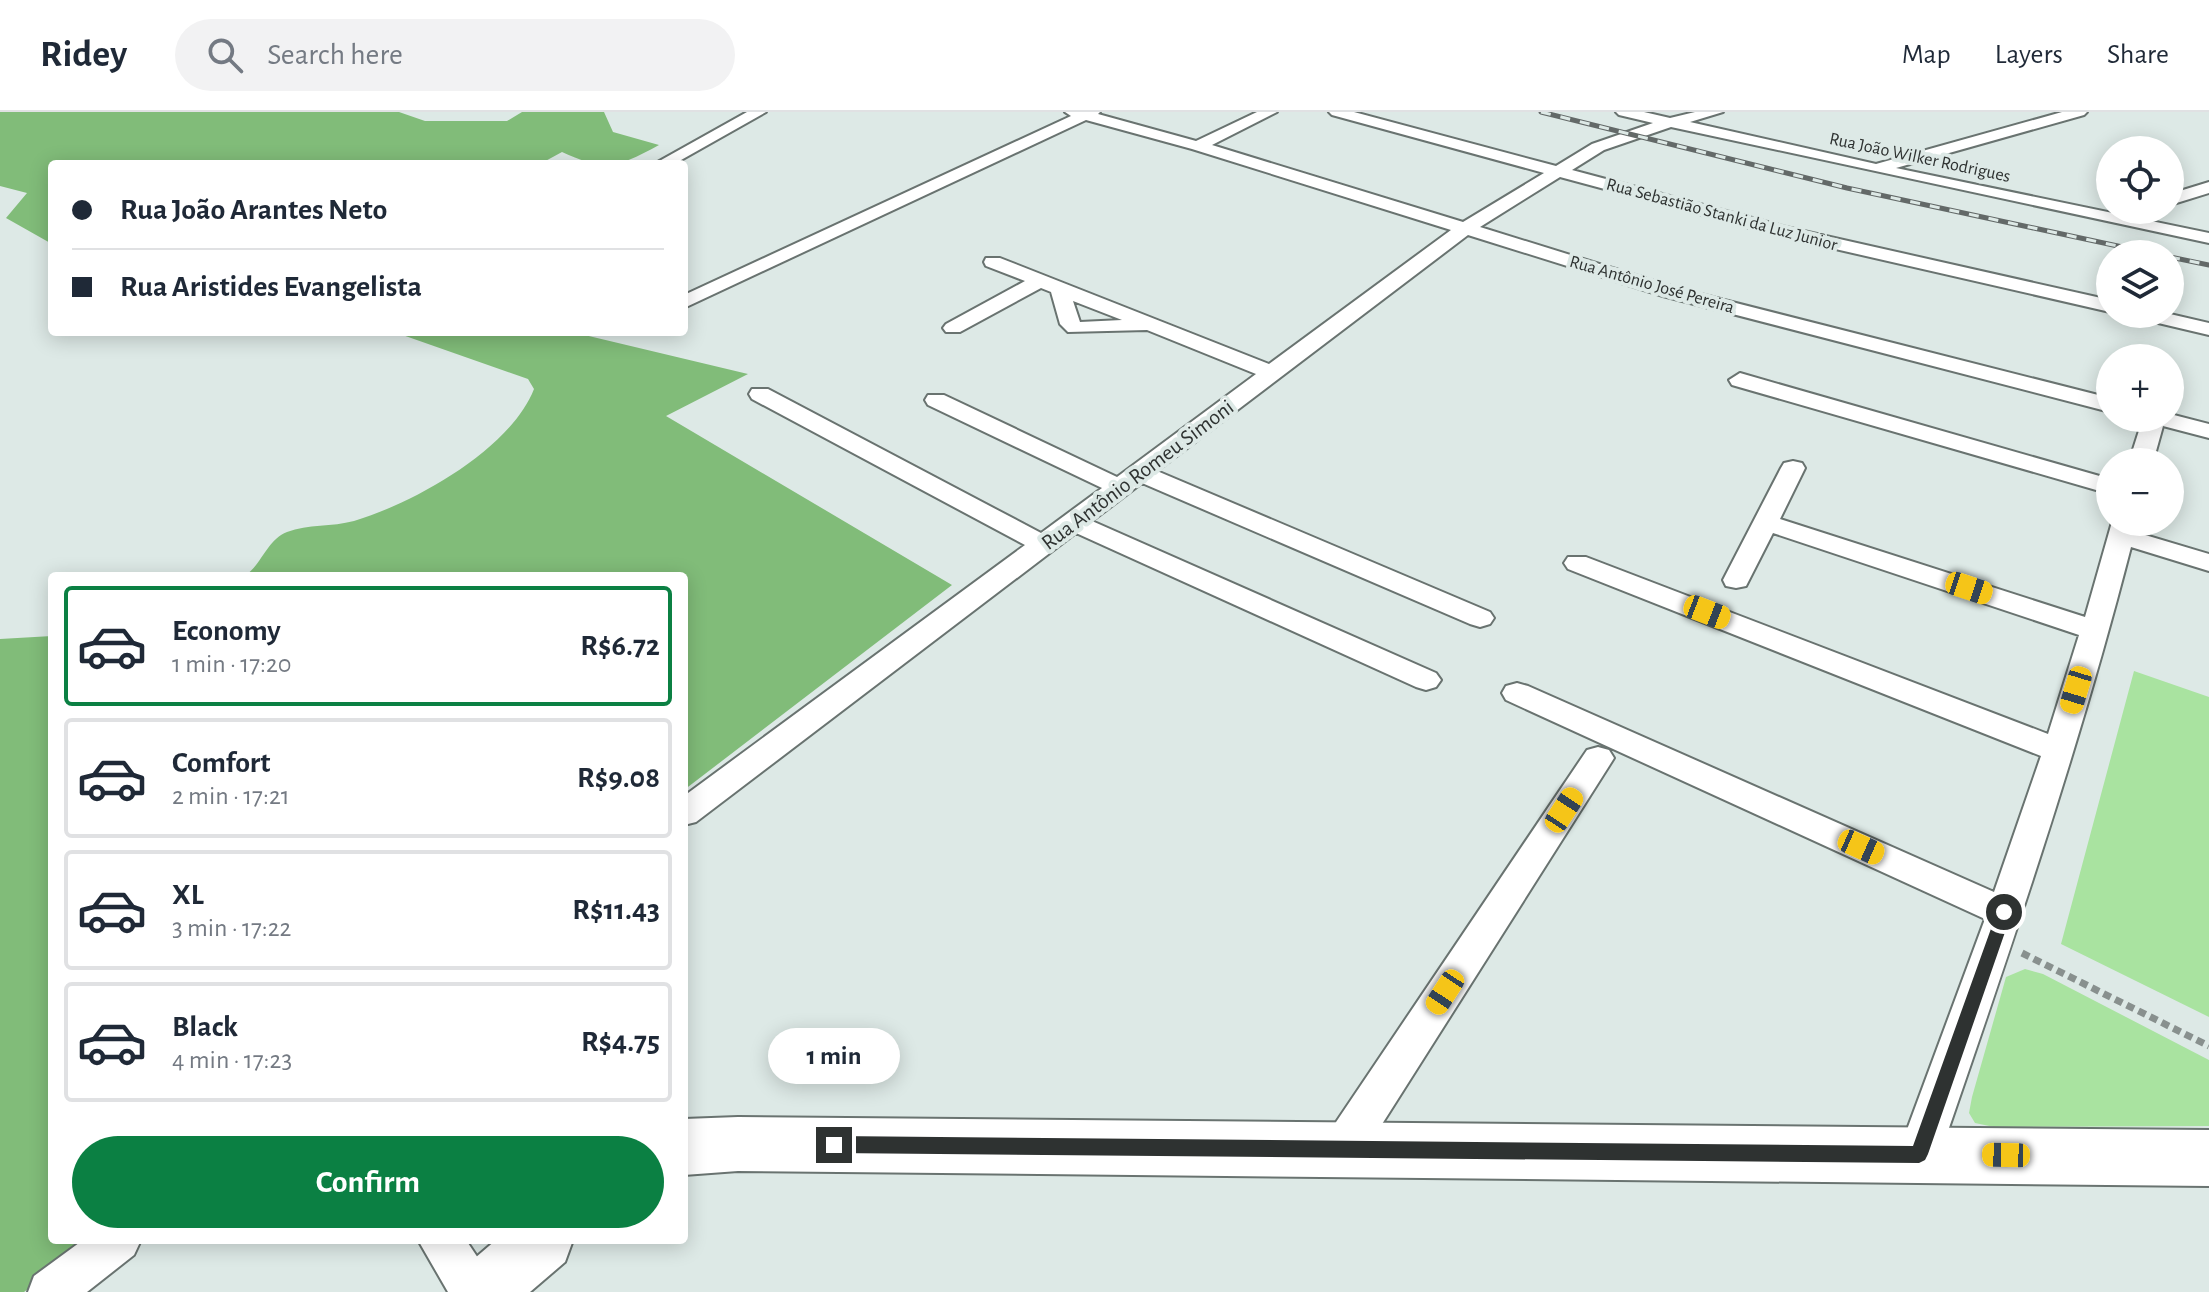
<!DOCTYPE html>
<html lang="en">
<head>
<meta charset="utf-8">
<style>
  body { margin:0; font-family:"Alegreya Sans",sans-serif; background:#f2f2f3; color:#1f2937; height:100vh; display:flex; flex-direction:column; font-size:30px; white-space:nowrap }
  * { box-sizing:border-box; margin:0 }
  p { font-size:26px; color:#747a83 }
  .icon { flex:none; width:44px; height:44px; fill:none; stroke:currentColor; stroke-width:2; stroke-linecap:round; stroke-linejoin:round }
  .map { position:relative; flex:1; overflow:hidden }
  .side { position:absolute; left:48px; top:460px; width:640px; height:672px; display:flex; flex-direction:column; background:#fff; border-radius:8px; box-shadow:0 4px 20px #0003 }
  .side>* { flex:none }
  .banner { position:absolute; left:48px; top:48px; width:640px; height:176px; border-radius:8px; box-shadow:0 4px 20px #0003; display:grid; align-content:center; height:176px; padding:0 24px; background:#fff }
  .buttons { position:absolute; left:2096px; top:24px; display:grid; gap:16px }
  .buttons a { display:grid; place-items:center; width:88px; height:88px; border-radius:50%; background:#fff; box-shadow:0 4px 20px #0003; font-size:40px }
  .end { position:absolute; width:36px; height:36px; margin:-18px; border:10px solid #2e3231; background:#fff; box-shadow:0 0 0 4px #fff }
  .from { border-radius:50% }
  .bubble { position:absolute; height:56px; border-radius:28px; background:#fff; box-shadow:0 4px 20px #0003; font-size:26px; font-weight:700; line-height:56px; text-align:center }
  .car { position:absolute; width:24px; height:48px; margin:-24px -12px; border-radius:10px; box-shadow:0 0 6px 2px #0007; background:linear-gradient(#f5c518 24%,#345 0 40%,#f5c518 0 76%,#345 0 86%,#f5c518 0) }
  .banner b { display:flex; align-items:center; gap:28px; height:76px; font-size:30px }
  .banner b+b { border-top:2px solid #e0e1e3 }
  .banner i { width:20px; height:20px; background:#1f2937 }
  ul { padding:14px 0 0; list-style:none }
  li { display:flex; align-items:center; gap:24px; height:120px; margin:0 16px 12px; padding:0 8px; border:4px solid #e0e1e3; border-radius:8px }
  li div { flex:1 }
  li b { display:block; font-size:30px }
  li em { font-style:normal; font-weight:700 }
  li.current { border-color:#0b8043 }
  li>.icon { width:72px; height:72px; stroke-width:1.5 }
  .button { display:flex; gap:16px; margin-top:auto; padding:16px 24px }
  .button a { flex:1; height:92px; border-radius:48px; background:#0b8043; color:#fff; font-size:32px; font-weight:700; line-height:92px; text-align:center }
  header { display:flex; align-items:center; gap:48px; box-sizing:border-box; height:112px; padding:0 40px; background:#fff; border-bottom:2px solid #e0e1e3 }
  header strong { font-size:38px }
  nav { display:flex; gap:44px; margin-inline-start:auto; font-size:28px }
  .search { width:560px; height:72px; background:#f2f2f3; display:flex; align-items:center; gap:20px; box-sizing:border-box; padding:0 28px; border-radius:44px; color:#747a83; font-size:30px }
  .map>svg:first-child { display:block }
  .green { fill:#a9e3a0 }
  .forest { fill:#81bc79 }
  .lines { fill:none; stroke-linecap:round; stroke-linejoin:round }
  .street-casing { stroke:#697370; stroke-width:4 }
  .secondary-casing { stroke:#697370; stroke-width:4 }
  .path { stroke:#88908e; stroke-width:7; stroke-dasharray:8 5; stroke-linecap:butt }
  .street { fill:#fff; fill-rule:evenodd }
  .secondary { fill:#fff; fill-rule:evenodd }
  .rail-casing { stroke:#636968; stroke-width:5 }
  .rail { stroke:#dde9e6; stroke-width:3; stroke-dasharray:10; stroke-linecap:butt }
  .route { fill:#2e3231 }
  .labels { text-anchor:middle; stroke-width:8; stroke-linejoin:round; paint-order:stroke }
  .far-street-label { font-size:18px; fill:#2e3231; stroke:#dde9e6 }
  .street-label { font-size:22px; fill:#2e3231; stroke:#dde9e6 }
</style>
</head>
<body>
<header>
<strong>Ridey</strong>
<div class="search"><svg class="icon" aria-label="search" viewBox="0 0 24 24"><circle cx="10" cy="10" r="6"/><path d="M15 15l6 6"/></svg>Search here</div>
<nav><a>Map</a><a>Layers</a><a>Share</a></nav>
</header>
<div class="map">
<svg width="2209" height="1180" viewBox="0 0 2209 1180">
  <rect width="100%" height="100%" fill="#dde9e6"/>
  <path class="green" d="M2134,559L2209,585V905L2061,832Z
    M2025,857L2043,862L2209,948V1014L1994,1015L1975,1011L1969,1001L1972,985L2006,865Z"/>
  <path class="forest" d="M0,0H399L425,9H507L522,0H604L613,20L659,33C619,55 605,60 562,40L540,52H52V132L6,106L27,81L0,74Z
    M394,220H572L748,262L666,304L952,473L684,678V464H245C262,452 267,428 287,420C308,412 332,415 354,409C414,391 510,338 534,277L528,267Z
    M52,524V1128H92L24,1180H0V527Z"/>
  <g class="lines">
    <defs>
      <path id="street" d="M747,0H766L674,52H654Z
        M1065,0H1100L1098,2L1196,29L1257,0H1277L1212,33L1463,110L1544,61L1332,3L1329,0H1354L1556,54L1592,32L1653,11L1619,3L1616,0H1644L1670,6L1695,0H1723L1690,10L1876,52L2062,0H2087L2084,3L1896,56L2209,121V131L1671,15L1604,38L1572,58L1786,115L2110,188V200L1783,125L1560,65L1480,115L1677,176L2110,286V300L1663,184L1468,123L1157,359L1490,500L1494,506L1490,512L1480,515L1470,512L1142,371L1092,409L1436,561L1441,568L1436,575L1426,578L1416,575L1076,421L696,710L684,713V684L1025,433L752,287L749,282L752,277H768L1041,421L1102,376L928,293L925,288L928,283H944L1117,365L1256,262L1147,218L1068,220L1060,212L1051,180L1041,176L960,220H946L943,216L946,212L1025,169L986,154L984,150L986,146H1000L1269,252L1451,118L1192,37L1086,8L684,196V183L1071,4ZM1073,189L1122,208L1080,210Z
        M2209,70V81L2170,93V82Z
        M2134,202H2170L2209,211V223L2137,206Z
        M1740,261L2110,367V382L1732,273L1729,268Z
        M2170,302L2209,312V326L2163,314L2153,350H2129L2143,306H2170Z
        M1793,349L1802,351L1805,356L1780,407L2085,505L2112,410H2138L2135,420L2209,442V459L2131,435C2078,641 2009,842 1940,1042L1934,1056L1919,1062L1904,1056L1898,1042L1985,807L1506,588L1502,581L1506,574L1517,571L1528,574L1994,780L2041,644L1568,457L1564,451L1568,445H1586L2048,622L2079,523L1773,421L1746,474L1736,476L1726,474L1723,468L1781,356L1784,351Z
        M1598,635L1609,638L1614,646L1609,654L1358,1050L1343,1056L1328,1050L1322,1036L1328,1022L1587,638Z
        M83,1128H141L134,1143L87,1180H28L34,1164Z
        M418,1128H466L490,1164L496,1180H448Z"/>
      <path id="secondary" d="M738,1005L2209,1018V1074L738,1059L684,1063V1007Z
        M496,1128H573L565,1150L530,1180H452L461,1158Z"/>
    </defs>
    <use href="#street" class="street-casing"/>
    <use href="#secondary" class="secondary-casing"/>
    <path class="path" d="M2022,841L2209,934"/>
    <use href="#street" class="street"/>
    <use href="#secondary" class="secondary"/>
    <defs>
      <path id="rail" d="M1541,0L1847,76L2155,142
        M2170,145L2209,153"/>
    </defs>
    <use href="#rail" class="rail-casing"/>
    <use href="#rail" class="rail"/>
  </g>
  <path class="route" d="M2004,794L2012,800L1928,1042L1925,1048L1919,1051L834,1041L827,1039L825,1033L827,1027L834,1024L1913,1034L1997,800Z"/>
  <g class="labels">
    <g class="far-street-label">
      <text transform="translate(1920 45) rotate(12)" y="6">Rua João Wilker Rodrigues</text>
      <text transform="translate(1722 102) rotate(15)" y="6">Rua Sebastião Stanki da Luz Junior</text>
      <text transform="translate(1652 172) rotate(16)" y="6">Rua Antônio José Pereira</text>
    </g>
    <g class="street-label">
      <text transform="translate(1137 362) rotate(-37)" y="8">Rua Antônio Romeu Simoni</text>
    </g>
  </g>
</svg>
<div class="buttons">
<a><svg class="icon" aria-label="locate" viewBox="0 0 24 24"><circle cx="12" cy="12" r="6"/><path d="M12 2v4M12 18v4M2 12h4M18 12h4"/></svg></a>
<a><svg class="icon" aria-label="layers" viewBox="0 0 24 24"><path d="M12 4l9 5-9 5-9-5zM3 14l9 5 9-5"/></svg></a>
<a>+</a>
<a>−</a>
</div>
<i class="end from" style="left:2004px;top:800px"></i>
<i class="end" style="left:834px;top:1033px"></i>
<div class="bubble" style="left:768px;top:916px;width:132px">1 min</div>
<i class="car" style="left:1969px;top:476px;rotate:108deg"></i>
<i class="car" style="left:1707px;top:500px;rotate:111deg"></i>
<i class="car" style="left:2076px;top:578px;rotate:197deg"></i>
<i class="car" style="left:1564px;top:698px;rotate:33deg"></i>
<i class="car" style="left:1861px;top:735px;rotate:114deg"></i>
<i class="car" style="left:1445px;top:880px;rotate:213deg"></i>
<i class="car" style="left:2006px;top:1043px;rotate:271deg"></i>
<div class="banner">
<b><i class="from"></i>Rua João Arantes Neto</b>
<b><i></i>Rua Aristides Evangelista</b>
</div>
<section class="side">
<ul>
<li class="current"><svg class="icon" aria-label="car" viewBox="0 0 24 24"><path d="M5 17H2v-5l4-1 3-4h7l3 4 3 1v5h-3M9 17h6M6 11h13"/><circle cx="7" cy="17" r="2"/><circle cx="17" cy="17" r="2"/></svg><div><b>Economy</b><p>1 min · 17:20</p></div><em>R$6.72</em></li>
<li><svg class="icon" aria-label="car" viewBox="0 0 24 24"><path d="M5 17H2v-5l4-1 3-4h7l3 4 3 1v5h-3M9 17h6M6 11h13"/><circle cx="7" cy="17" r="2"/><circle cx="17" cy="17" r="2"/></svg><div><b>Comfort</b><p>2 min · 17:21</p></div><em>R$9.08</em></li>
<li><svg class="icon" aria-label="car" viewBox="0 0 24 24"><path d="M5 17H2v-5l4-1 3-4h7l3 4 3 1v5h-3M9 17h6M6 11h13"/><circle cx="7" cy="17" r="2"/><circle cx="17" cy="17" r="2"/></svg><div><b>XL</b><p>3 min · 17:22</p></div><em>R$11.43</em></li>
<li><svg class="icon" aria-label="car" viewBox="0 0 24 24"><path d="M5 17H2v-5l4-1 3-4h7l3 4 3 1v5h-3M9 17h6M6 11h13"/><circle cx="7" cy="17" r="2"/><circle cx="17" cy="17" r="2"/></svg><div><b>Black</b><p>4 min · 17:23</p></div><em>R$4.75</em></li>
</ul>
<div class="button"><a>Confirm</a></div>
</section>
</div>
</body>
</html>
